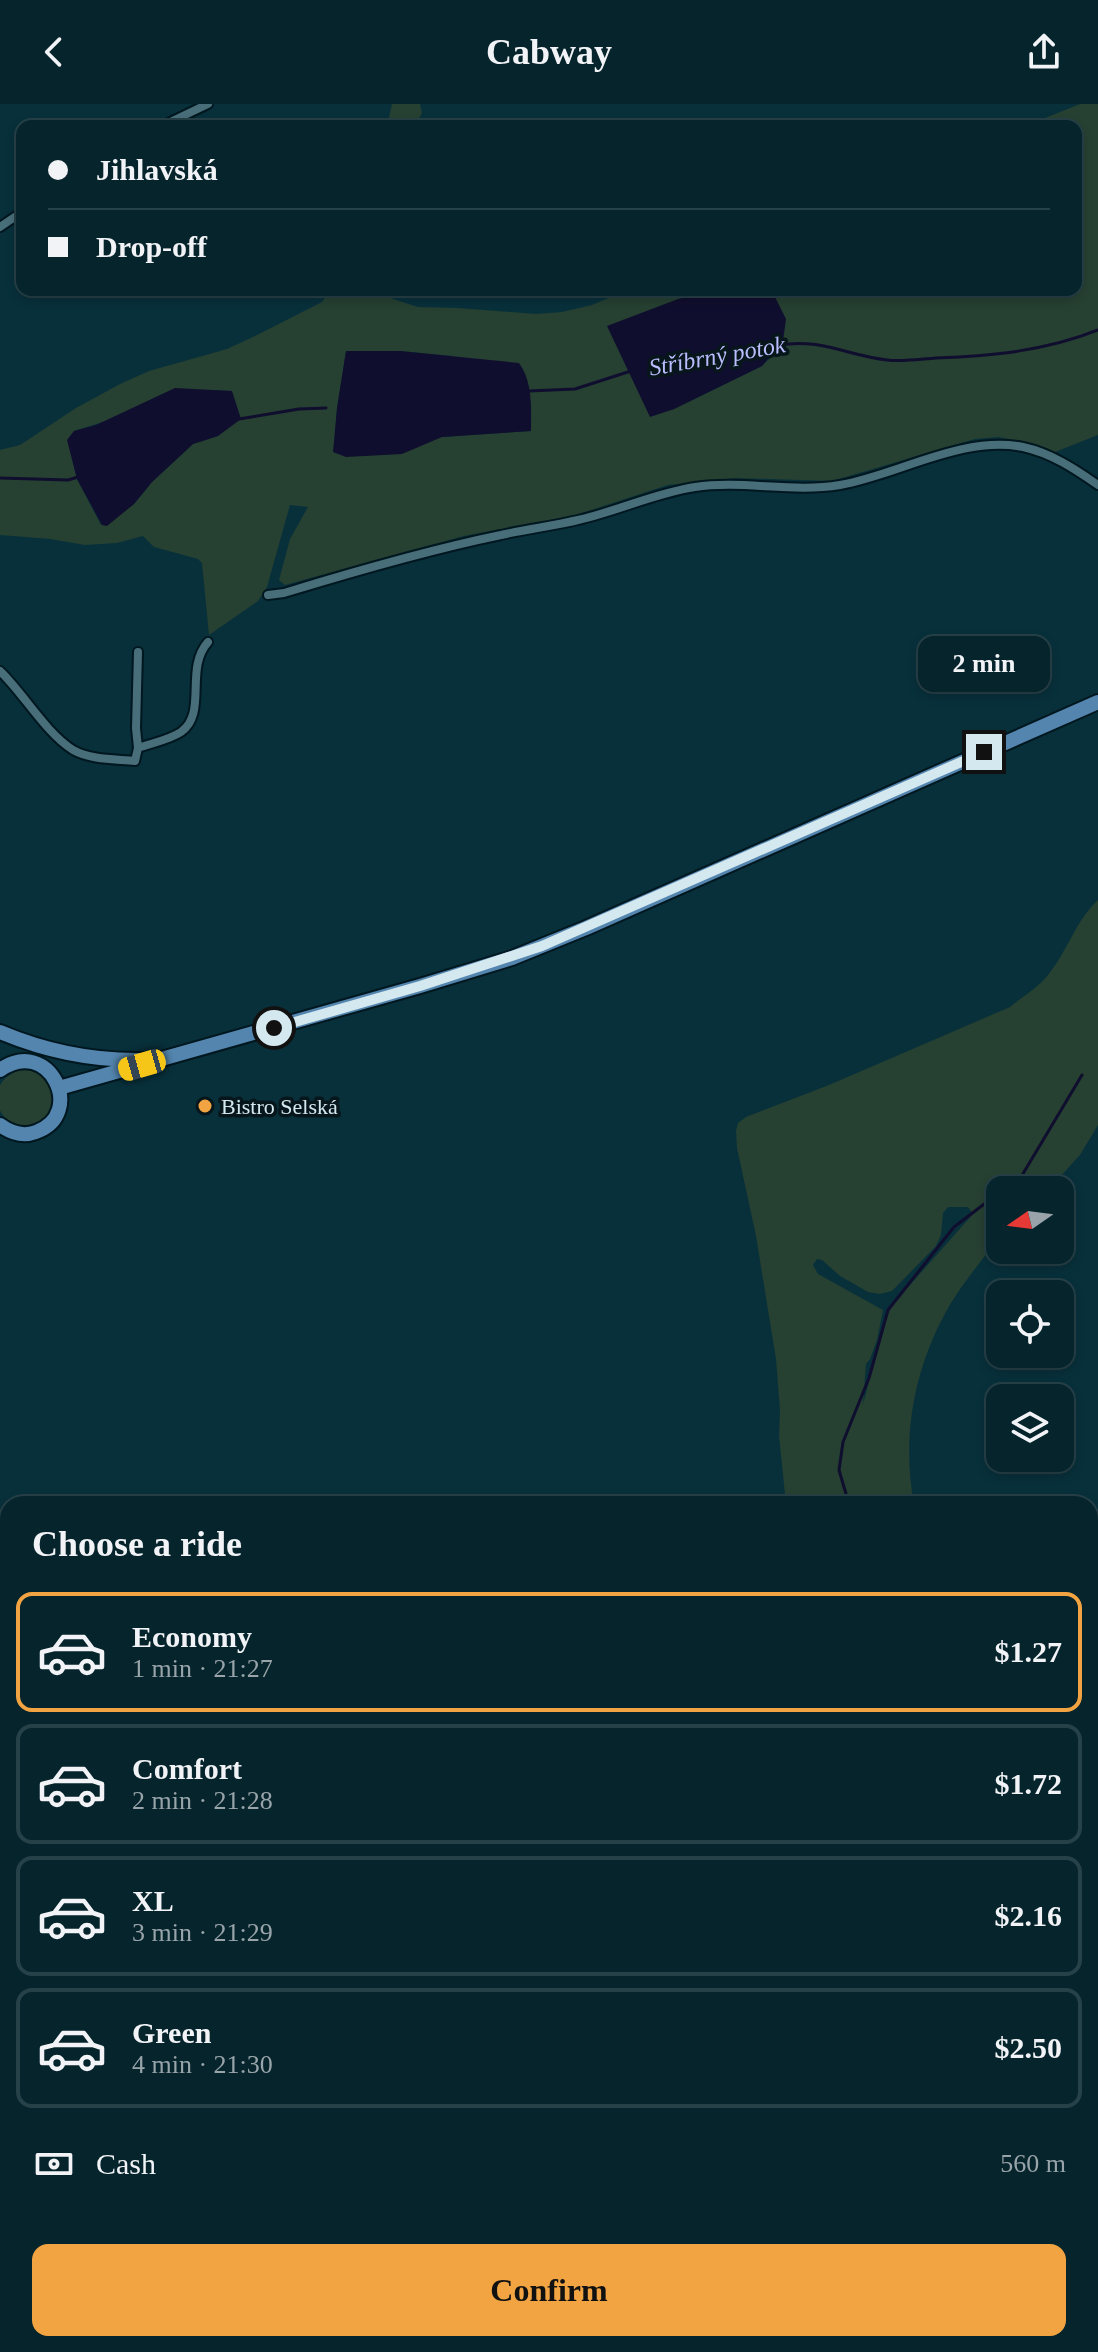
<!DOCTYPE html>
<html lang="en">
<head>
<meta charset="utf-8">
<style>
  body { margin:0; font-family:"Times New Roman",serif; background:#0f2c34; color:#f1f3f6; height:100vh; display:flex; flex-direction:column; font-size:30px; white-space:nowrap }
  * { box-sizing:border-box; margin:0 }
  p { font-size:26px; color:#98a4a9 }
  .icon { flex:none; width:44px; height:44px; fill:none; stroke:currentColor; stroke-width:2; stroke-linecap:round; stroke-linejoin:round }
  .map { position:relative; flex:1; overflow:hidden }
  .details { position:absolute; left:0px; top:1392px; width:1098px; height:856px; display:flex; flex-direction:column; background:#06242c; border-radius:24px 24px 0 0; box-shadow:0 4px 12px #0003,0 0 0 2px #274148 }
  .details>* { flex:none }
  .hud { position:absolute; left:16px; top:16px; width:1066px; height:176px; border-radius:16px; box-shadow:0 4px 12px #0003,0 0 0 2px #274148; display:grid; align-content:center; height:176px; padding:0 32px; background:#06242c }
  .needle { width:52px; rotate:256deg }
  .controls { position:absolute; left:986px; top:1072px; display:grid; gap:16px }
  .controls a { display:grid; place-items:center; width:88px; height:88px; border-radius:16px; background:#06242c; box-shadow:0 4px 12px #0003,0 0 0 2px #274148; font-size:40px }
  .end { position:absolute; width:36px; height:36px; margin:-18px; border:10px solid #d4e8ef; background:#111; box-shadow:0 0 0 4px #111 }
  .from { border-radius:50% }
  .bubble { position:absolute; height:56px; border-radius:16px; background:#06242c; box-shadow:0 4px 12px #0003,0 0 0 2px #274148; font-size:26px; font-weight:600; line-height:56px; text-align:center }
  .car { position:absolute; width:24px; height:48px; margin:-24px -12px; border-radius:10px; box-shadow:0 0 6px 2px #0007; background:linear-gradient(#f5c518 24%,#345 0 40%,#f5c518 0 76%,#345 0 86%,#f5c518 0) }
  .hud b { display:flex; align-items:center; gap:28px; height:76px; font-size:30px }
  .hud b+b { border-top:2px solid #274148 }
  .hud i { width:20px; height:20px; background:#f1f3f6 }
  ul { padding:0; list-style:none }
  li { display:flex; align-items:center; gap:24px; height:120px; margin:0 16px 12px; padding:0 16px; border:4px solid #274148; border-radius:16px }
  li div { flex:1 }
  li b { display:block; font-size:30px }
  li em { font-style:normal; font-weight:600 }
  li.active { border-color:#f3a442 }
  li>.icon { width:72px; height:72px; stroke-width:1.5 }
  h2 { padding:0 32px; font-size:36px; line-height:96px }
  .pay { display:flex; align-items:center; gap:20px; height:88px; padding:0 32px; font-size:30px }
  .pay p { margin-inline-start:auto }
  .cta { display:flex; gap:16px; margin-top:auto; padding:16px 32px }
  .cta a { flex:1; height:92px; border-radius:16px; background:#f3a442; color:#111; font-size:32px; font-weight:600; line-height:92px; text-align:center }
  header { display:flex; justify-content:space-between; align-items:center; height:104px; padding:0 32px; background:#06242c; font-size:36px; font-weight:600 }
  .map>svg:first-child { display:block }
  .green { fill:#264032; fill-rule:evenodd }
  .water { fill:#100e2e }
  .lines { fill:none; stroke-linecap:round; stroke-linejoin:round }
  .stream { stroke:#100e2e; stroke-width:3 }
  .minor-casing { stroke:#00171f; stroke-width:12 }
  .primary-casing { stroke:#00171f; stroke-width:18 }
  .minor { stroke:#486e7a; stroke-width:8 }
  .primary { stroke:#5385ae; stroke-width:14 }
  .route { stroke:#d4e8ef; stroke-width:10 }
  .poi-dot { fill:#f3a442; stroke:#07161b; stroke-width:3 }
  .labels { text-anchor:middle; stroke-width:7; stroke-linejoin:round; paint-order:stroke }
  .poi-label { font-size:22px; fill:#d4e8ef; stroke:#07161b; text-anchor:start }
  .water-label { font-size:24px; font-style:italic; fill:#babeff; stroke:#07161b }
</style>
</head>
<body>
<header><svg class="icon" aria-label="back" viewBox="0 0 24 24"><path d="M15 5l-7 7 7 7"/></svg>Cabway<svg class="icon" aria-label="share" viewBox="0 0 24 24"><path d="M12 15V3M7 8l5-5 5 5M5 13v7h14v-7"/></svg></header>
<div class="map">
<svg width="1098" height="2248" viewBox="0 0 1098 2248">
  <rect width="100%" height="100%" fill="#08303b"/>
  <path class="green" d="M392,0H420L422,9L415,22H387Z
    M1080,0H1098V331L1055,348L1030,339L998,333L975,335L832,377L735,374L668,381L576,411L464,432L285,481L279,476L290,435L308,403L290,401L267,483L258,497L209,531L202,459L198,455L154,443L143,432L117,439L85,441L50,435L0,431V346L20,341L76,304L120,280L149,267L227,245L255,232L322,198L330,186H384L393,195L418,203L458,204L536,210L562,208L592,201L627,186H725L678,195L630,267L651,312L674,305L762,262L773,251L775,193L763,186H1076V22H1025ZM400,247L452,252L530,299V327L442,333L334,348L337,304L346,248ZM206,286L232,287L218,332L193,340L152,378L134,400L101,421L77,375L68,336L74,327Z
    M1098,796V1021L1080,1051L1048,1086H1000C1000,1097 1003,1126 999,1135C996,1139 990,1145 987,1149C975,1165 962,1181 951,1199C915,1260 901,1330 914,1400H786L779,1332L780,1306L776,1255L756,1132L737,1044L736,1027L738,1019L746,1013L829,981L1010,903C1023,892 1037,885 1048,871C1067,848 1076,816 1098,796ZM948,1103H968L973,1110L893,1200L887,1211L863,1300L866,1260L870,1255L877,1236L883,1206L818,1170L813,1161L817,1155L822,1156L840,1172L868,1188L880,1190L892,1187L936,1142L941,1131L943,1109Z
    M-3 994a28 28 0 1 1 56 0a28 28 0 1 1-56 0Z
    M1098,1602V1649L1090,1652V1605Z
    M1098,1652V1703L1090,1708V1655Z
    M1098,1816V1989H1090V1819Z
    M8,2072V2231L0,2233V2074Z
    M182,2240H228L230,2248H187Z"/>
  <path class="water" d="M726,186H763L775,193L786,215L783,237L762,262L674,305L650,313L607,222L678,195Z
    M346,247H400L519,259C533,278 531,304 531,327L442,333L402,350L346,353L333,348L337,304Z
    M175,284L232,287L241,315L218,332L193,340L152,378L134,400L107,422L102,421L77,375L67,336L74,327L96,321Z"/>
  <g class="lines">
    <path class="stream" d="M780,241C820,234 849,252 887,256C903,258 921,255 936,254C991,252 1046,247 1098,226
      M529,287L575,285L634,266
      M239,315L299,305L326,304
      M0,374L68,376L78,373
      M1003,1086L1021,1073L1082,971
      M849,1400L839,1366L843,1338L869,1274L888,1206L954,1123L1000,1088
      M1090,1653L1098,1650
      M1090,1923L1098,1922
      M0,2158L8,2155"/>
    <defs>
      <path id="minor" d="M162,22L208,0
        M0,123L22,108
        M268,491L284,489C356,467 428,446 501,431C527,425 553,422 578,416C618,407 655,389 695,383C743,376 792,389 840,381C898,371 962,331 1023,343C1051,349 1075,365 1098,381
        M0,567C24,590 45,628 73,646C91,656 115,655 135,657L138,644L136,624L138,548
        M138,644C152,639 169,636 181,628C208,609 184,565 208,538"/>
      <path id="primary" d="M0,928C45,947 93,957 143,956
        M0,966C49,931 87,1010 36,1028C23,1033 11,1029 0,1021
        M59,984L420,882L512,854L586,824L1098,598"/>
    </defs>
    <use href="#minor" class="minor-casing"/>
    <use href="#primary" class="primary-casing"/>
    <use href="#minor" class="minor"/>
    <use href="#primary" class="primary"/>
  </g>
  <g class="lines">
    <path class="route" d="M274,924L420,882L542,842L984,648"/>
  </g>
  <circle class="poi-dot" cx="205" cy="1002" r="8"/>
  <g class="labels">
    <g class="poi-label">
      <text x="221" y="1010">Bistro Selská</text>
    </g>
    <g class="water-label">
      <text transform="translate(717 252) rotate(-10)" y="8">Stříbrný potok</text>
    </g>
  </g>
</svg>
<div class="controls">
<a><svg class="needle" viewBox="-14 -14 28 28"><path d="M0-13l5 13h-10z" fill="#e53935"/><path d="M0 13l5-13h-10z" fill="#98a4a9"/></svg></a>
<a><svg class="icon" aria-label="locate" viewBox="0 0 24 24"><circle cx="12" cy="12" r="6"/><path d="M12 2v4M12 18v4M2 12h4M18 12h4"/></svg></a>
<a><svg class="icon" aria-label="layers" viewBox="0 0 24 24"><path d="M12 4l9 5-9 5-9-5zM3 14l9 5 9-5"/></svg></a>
</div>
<i class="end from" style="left:274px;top:924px"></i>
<i class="end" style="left:984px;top:648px"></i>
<div class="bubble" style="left:918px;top:532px;width:132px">2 min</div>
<i class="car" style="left:142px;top:961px;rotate:254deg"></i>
<div class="hud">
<b><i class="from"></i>Jihlavská</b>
<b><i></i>Drop-off</b>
</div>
<section class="details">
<h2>Choose a ride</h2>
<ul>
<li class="active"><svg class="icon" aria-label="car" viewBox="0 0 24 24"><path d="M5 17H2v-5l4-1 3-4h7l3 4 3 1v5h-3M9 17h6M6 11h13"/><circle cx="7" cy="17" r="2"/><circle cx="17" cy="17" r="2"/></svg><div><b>Economy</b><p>1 min · 21:27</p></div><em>$1.27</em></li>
<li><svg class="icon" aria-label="car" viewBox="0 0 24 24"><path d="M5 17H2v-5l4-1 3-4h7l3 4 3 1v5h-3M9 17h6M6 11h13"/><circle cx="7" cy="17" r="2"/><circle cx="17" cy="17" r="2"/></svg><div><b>Comfort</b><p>2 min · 21:28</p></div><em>$1.72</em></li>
<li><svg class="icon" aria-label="car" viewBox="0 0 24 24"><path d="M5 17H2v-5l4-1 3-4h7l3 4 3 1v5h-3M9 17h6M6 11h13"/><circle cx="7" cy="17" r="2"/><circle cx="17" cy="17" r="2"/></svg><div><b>XL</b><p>3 min · 21:29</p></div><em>$2.16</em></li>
<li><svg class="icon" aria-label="car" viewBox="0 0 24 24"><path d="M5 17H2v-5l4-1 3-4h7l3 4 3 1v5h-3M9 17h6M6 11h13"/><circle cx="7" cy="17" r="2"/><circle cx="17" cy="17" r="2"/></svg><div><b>Green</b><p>4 min · 21:30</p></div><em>$2.50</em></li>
</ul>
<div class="pay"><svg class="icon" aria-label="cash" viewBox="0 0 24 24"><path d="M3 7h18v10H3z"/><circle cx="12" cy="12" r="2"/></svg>Cash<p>560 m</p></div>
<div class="cta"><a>Confirm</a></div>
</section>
</div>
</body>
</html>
